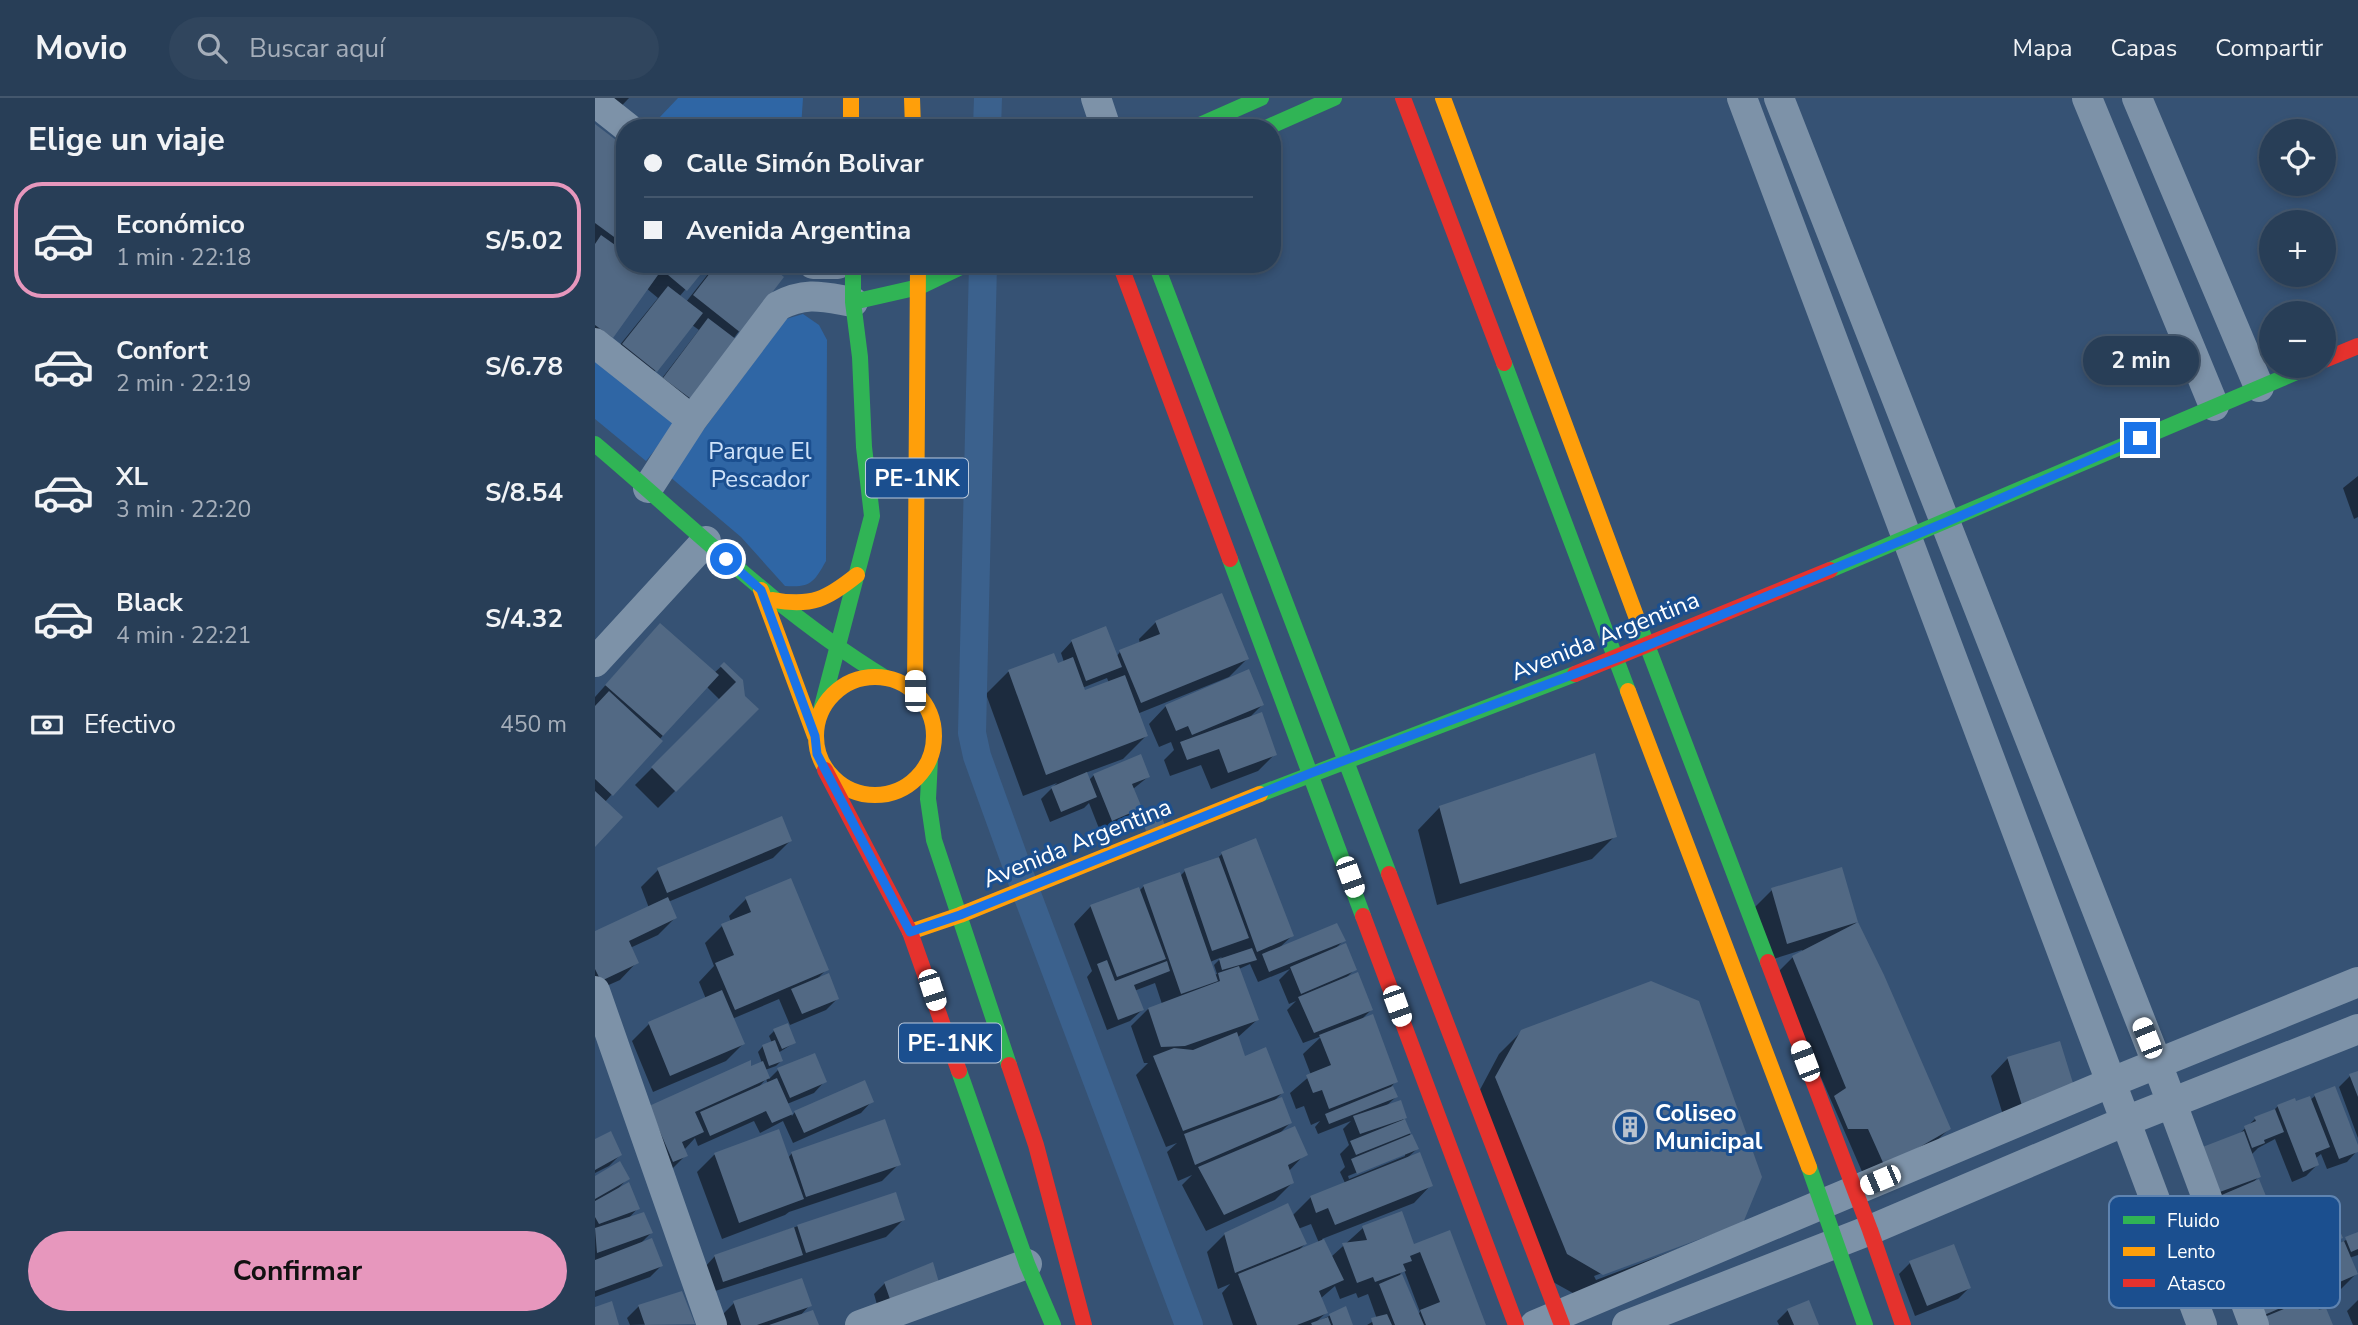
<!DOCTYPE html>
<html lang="es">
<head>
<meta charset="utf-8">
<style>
  body { margin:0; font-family:"Nunito Sans",sans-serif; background:#30455d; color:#f1f3f6; height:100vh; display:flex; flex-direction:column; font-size:26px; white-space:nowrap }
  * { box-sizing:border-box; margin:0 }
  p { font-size:23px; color:#a5aeba }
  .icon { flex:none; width:38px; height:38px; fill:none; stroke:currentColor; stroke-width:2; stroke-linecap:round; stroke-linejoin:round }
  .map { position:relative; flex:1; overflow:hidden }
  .drawer { display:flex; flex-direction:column; background:#283e57; width:595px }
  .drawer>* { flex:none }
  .top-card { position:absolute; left:21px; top:21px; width:665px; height:154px; border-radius:28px; box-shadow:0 4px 10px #0003,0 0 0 2px #44576d; display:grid; align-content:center; height:154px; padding:0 28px; background:#283e57 }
  .buttons { position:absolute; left:1664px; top:21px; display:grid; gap:14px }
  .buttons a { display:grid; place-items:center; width:77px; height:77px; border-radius:50%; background:#283e57; box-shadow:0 4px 10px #0003,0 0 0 2px #44576d; font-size:35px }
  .end { position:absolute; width:32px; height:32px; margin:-16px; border:9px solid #1a73e8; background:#fff; box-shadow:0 0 0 4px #fff }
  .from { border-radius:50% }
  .bubble { position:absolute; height:49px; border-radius:24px; background:#283e57; box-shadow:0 4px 10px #0003,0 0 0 2px #44576d; font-size:23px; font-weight:700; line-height:49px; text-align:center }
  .car { position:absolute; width:21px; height:42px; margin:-21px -10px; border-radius:9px; box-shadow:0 0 5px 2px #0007; background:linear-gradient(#fff 24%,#345 0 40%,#fff 0 76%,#345 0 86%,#fff 0) }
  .top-card b { display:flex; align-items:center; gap:24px; height:66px; font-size:26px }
  .top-card b+b { border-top:2px solid #44576d }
  .top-card i { width:18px; height:18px; background:#f1f3f6 }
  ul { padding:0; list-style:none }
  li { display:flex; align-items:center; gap:21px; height:116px; margin:0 14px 10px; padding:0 14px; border:4px solid transparent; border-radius:28px }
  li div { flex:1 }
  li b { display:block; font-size:26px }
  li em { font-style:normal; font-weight:700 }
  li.selected { border-color:#e797bd }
  li>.icon { width:63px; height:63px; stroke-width:1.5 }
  h2 { padding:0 28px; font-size:32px; line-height:84px }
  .pay { display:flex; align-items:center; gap:18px; height:77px; padding:0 28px; font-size:26px }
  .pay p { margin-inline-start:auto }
  .action { display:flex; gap:14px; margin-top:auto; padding:14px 28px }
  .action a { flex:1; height:80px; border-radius:42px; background:#e797bd; color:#111; font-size:28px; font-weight:700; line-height:80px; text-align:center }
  header { display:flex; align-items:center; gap:42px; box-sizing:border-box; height:98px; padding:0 35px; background:#283e57; border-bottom:2px solid #44576d }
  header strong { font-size:33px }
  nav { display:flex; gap:38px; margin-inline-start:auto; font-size:24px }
  .search { width:490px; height:63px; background:#30455d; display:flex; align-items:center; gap:18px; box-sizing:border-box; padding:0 24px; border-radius:38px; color:#a5aeba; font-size:26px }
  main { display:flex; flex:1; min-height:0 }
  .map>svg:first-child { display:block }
  .green { fill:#2f66a5 }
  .shadow { fill:#0007; fill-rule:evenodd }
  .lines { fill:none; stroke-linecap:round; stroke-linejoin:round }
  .canal { stroke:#3b618d; stroke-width:28 }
  .building { fill:#526984 }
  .street { stroke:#7d92a8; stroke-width:30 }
  .fast { stroke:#30b455; stroke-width:16 }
  .slow { stroke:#ff9f0a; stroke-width:16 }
  .jam { stroke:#e5322d; stroke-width:16 }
  .route { stroke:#1a73e8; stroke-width:9 }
  .labels { text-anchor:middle; stroke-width:6; stroke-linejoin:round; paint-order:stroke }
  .shield { fill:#1b4f8f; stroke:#bbcadd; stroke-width:2 }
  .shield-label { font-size:23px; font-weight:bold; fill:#fff }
  .park-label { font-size:24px; fill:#cfe3fa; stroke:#1b4f8f }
  .street-label { font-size:24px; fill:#fff; stroke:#1b4f8f }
  .poi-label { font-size:24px; font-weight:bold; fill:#fff; stroke:#1b4f8f; text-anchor:start }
  .key { fill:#1b4f8f; stroke:#5f84b1; stroke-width:2 }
  .key-label { font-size:19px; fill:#fff }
</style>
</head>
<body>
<header>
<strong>Movio</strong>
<div class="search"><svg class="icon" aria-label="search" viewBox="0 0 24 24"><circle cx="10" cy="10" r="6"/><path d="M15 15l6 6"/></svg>Buscar aquí</div>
<nav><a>Mapa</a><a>Capas</a><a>Compartir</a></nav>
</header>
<main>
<section class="drawer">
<h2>Elige un viaje</h2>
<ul>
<li class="selected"><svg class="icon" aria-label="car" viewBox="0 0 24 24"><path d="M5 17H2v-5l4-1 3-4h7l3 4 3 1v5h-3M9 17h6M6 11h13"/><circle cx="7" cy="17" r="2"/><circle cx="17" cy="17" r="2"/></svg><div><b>Económico</b><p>1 min · 22:18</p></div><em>S/5.02</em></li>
<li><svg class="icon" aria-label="car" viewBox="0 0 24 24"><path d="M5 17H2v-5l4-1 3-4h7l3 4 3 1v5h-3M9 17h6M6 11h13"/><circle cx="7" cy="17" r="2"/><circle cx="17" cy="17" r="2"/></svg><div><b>Confort</b><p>2 min · 22:19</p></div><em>S/6.78</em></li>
<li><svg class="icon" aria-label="car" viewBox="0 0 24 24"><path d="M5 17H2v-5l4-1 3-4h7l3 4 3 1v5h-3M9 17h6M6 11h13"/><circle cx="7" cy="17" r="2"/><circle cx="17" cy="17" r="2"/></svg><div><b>XL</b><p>3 min · 22:20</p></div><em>S/8.54</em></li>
<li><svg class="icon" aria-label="car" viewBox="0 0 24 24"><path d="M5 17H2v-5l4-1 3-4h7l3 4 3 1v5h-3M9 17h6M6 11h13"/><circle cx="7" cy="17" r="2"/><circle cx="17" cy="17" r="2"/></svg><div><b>Black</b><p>4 min · 22:21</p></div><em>S/4.32</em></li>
</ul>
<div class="pay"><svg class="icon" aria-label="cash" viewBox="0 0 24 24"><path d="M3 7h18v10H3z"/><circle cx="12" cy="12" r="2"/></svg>Efectivo<p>450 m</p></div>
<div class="action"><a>Confirmar</a></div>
</section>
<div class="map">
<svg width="1763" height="1227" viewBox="0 0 1763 1227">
  <rect width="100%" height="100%" fill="#365274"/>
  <path class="green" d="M83,0H208L206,30H78L64,20Z
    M208,216L224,227L232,242L231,463C219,484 216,490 190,488L146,439L74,378L191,221Z
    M0,254L85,320L51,363L0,321Z"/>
  <path class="shadow" d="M0,0H34L13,22Z
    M0,29L30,51V166L47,169L49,166H112L84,199L91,204L121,166H170L144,233L95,300L83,311L58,292L104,232L97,227L60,273L43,290L11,264L63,200L51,190L17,239L0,255Z
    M1763,378V419L1759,421L1748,390Z
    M561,524L652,561L634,579L542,616L551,638L528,661L490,675L493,683L499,677L553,679L538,691L545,710L534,721L505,733L494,705L489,710L455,724L446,701L462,685L428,698L391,596L413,574L458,557L462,567L469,564L466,555L477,543L521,559L525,554L545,546L544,541ZM512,580L514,585L489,594L487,590Z
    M48,545L119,575L129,566L146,583L149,599L162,611L63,710L40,687L125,602L111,588L10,704L0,746V599Z
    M667,607L654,620L680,656L663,673L616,691L606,667L575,678L569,662L579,652L576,644L564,649L554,626L571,608Z
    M845,709L1020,738L997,761L842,807L823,732Z
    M195,743L178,760L73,804L80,820L63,837L35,850L42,864L25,882L0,893V835L54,810L46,789L63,772Z
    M627,756L697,838L684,850L749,842L739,852L760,871L750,881L776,912L764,924L801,983L796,989L801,999L790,1009L808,1021L822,1051L811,1061L836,1087L819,1105L727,1141L736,1159L768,1130L818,1148L854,1134L889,1227H772L782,1221L773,1196L763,1200L761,1195L745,1201L740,1188L725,1201L731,1215L720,1225L750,1210L756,1227H638L627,1195L635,1186L623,1191L612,1154L630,1136L697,1118L716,1099L750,1085L745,1074L750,1069L745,1056L754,1047L748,1031L756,1023L723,1036L720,1029L725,1023L716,1027L709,1008L701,1011L695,995L716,977L708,956L727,938L708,945L692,912L701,903L694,906L684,882L695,871L663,884L655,866L644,871L662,922L642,940L649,960L687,995L678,1004L695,1025L684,1036L710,1056L693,1074L697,1085L680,1102L611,1133L587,1087L597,1077L583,1083L572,1054L582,1045L571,1049L541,977L553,965H549L536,928L553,911L567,906L560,885L539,893L547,912L535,923L512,932L492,879L497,873L479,826L496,808L544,793L549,788L585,778L590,773L620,762ZM627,859L619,867L622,876L619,877L615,864ZM810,1055V1058L754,1081L753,1078ZM716,1126L724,1145L701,1155L710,1146L703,1131ZM809,1172L825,1214L822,1217L805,1176Z
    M1246,771L1261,825L1287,878L1354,1031L1336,1048L1272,1085L1181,876L1198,859L1208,854L1207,852L1175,862L1160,809L1177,792Z
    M151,801L232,871L222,881L242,901L231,912L195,927L184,901L137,921L148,946L131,963L58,994L37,943L54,926L111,901L104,884L119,868L110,845L127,828L136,824L134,818Z
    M1056,885L1102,904L1165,1079L1146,1124L1123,1147L985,1199L949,1179L879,1003L904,956L927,933ZM1133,1128V1132L1001,1182L999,1178Z
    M179,933L199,945L183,955L186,963L181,968L170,972L174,981L183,972L230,983L219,995L192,1006L197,1018L200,1014L277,1003L266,1015L198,1045L188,1023L165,1035L159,1023L103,1048L100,1040L89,1052L91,1057L74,1074L38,1026L167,965L163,954L168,948L177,945L174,938ZM171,981L173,986L162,991Z
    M1413,960L1462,1015L1412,1030L1396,978Z
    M1763,975V1040L1744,989L1755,978Z
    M1720,998L1763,1052L1752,1064L1732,1071L1726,1056L1720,1061L1722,1067L1711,1078L1697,1084L1680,1041L1663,1050L1656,1057L1664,1078L1657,1086L1678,1119L1671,1126L1746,1140L1737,1149L1763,1136V1157L1754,1160L1761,1176L1744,1193L1719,1204L1723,1215L1736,1227H1646L1611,1111L1642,1038L1660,1021L1677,1014L1683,1008L1715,1002Z
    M183,1033L193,1060L197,1055L304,1066L287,1083L194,1114L190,1117L127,1141L102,1074L119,1057Z
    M0,1043L25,1057L14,1068L0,1075Z
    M0,1080H33L22,1092L43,1110L32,1122L56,1135L43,1148L66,1168L55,1179L0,1199Z
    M308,1122L291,1139L117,1194L109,1170L120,1158L203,1128Z
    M1315,1165L1374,1190L1363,1201L1320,1218L1304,1176Z
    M337,1166L285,1217L279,1196L290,1185Z
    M1763,1202V1227H1758L1752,1213Z
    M139,1205L215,1207L204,1219L222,1227H131L128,1216Z
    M44,1208L98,1225L35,1227L32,1220Z
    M1193,1212L1223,1227H1184L1182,1223Z"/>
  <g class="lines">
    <path class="canal" d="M392,30L393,0
      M388,166L377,635L382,658L430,791L594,1227"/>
  </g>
  <path class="building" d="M0,26L30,49V147L0,125Z
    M6,137L30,154V166H47L63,177L18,240L0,227V146Z
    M60,166H114L92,193Z
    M122,166H173L189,179L146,235L98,197Z
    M73,188L108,215L62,274L27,246Z
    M113,220L142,242L96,301L68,280Z
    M627,495L654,561L546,605L524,552L565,536L560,523Z
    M65,525L124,577L68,638L10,587Z
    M511,528L527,569L491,583L476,542Z
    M459,555L463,565L478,559L490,592L530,577L553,638L451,677L413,572Z
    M129,564L148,582L150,598L164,611L81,694L56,669L141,584L125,568Z
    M654,571L669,607L597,637L593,628L581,633L570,607Z
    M14,593L68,643L18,698L0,681V608Z
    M667,614L682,657L633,675L624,651L592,662L585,644Z
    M1000,655L1022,739L865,786L844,708Z
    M546,656L555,679L537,686L547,710L517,723L498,676Z
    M492,674L502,699L466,714L456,689Z
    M0,693L28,719L0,749Z
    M564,712L570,727L551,733L546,718Z
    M187,718L197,743L72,795L62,770Z
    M661,740L699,838L662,854L626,754Z
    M624,759L654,840L617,853L589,771Z
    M1247,769L1263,824L1192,846L1176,790Z
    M585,774L623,883L586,896L548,787Z
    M196,780L234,872L140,912L120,865L139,857L126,826L156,814L150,799Z
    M544,789L571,861L522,879L495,807Z
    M73,799L82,820L34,843L44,865L6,883L0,871V833Z
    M1263,824L1289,877L1356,1031L1290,1069L1273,1031H1253L1239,998L1251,990L1197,858Z
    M742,825L751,843L674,874L667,856Z
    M751,845L762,872L706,896L695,869Z
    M657,850L662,862L627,872L624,861Z
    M512,862L520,883L572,863L575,873L539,887L549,912L523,922L502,866Z
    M644,868L664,922L590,948L566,949L553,910L625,883L623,875Z
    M763,874L778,912L719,935L703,899Z
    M234,875L244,901L207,916L196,891Z
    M1056,883L1104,903L1167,1079L1148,1125L1008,1177L972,1156L900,979L926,932Z
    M127,892L150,946L75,978L53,924Z
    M778,916L803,984L734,1011L727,992L718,995L711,977L736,967L724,937Z
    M193,925L201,945L187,951L178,931Z
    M642,934L650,958L671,949L689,995L588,1033L558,958L579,950L598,952Z
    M180,942L188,963L174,968L167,947Z
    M1465,943L1482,998L1429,1014L1412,959Z
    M220,955L232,984L195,1000L182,970Z
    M156,962V968L168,963L175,980L100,1014L109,1034L87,1044L93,1058L78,1064L54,1008Z
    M1763,973V999L1754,976Z
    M182,980L198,1016L177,1025L171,1013L115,1038L105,1014Z
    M270,982L279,1004L209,1035L199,1013Z
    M798,988L803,999L734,1026L730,1016Z
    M1740,988L1763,1047V1054L1744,1061L1719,996Z
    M1715,998L1735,1049L1720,1055L1724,1067L1708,1074L1682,1007L1700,1000L1701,1003Z
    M687,999L697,1025L600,1067L589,1036Z
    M806,1002L812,1020L765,1036L758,1018Z
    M1680,1011L1689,1034L1669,1042L1670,1045L1657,1050L1649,1028L1661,1023L1659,1019Z
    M290,1021L306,1067L211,1099L196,1054Z
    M810,1021L816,1035L761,1057L755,1043Z
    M700,1028L713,1057L693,1067L699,1085L629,1117L603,1069Z
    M184,1031L209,1101L144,1125L119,1055Z
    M16,1033L27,1057L0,1072V1041Z
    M1649,1033L1666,1079L1622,1095L1605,1050Z
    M817,1036L824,1051L762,1076L756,1061Z
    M825,1054L838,1088L740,1127L733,1110L721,1115L715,1098Z
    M25,1063L35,1081L0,1101V1078Z
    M1664,1081L1680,1120L1638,1137L1622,1099Z
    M34,1084L45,1111L4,1126L0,1119V1103Z
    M301,1094L310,1122L211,1155L202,1127Z
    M1730,1099L1748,1140L1654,1181L1636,1140Z
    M693,1105L712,1146L640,1175L629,1135Z
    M807,1113L819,1146L855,1132L891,1227H831L825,1212L845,1204L825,1154L815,1158L817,1163L808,1166L811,1173L780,1184L778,1179L762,1185L747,1145L772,1142L767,1128Z
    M49,1114L58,1135L2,1155L0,1130Z
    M199,1129L208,1157L128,1184L119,1157Z
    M1763,1134V1151L1756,1154L1750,1139Z
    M57,1140L68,1168L0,1193V1162Z
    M729,1141L749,1182L724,1193L733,1215L702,1227H662L643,1176Z
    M1749,1143L1763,1176L1667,1218L1652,1185Z
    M1359,1146L1376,1190L1332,1208L1314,1163Z
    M338,1164L345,1188L297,1207L289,1184Z
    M807,1176L829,1227H800L784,1186Z
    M207,1180L217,1208L162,1227H146L138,1203Z
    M87,1193L100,1226L50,1227L43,1207Z
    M1718,1199L1724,1212L1731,1210L1738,1227H1670L1667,1220Z
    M1214,1202L1224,1227H1199L1192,1211Z
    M17,1203L24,1227H0V1209Z
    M751,1208L758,1227H738L734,1216Z
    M218,1212L224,1227H174Z
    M792,1216L797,1227H778L776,1220Z
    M733,1219L736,1227H717L716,1225Z"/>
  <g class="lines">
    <path class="street" d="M501,0L511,30
      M1147,0L1607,1227
      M1184,0L1562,965L1659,1227
      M1492,0L1619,308
      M1542,0L1664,289
      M0,4L33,30
      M218,166H243
      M0,245L97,322
      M53,390L97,322L183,208C212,193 228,199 258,204
      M0,564L111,443
      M0,893L117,1227
      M265,1227L432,1166
      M940,1227L1517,984L1763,884
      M1032,1227L1275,1132L1531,1023L1763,931"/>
    <path class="fast" d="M598,30L666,0
      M671,30L739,0
      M561,166L794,776
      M258,204L324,189L372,166
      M909,265L1033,593
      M0,346C97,428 180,512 289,579
      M635,461L768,818
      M1235,472L1716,268
      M1044,526L1173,864
      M226,612L277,418L269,349L265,259L258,204V166
      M335,661L333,701L339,742L414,967
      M665,696L980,576
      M364,973L432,1166L458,1227
      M1214,1069L1270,1227"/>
    <path class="slow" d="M256,0V30
      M317,0L318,30
      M848,0L1044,526
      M166,492L220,638
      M178,502C217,509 232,501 262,477
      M221 638a59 59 0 1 1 118 0a59 59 0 1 1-118 0Z
      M320,593L323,166
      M1033,593L1214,1069
      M315,834L365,817L665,696"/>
    <path class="jam" d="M808,0L909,265
      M525,166L635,461
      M1729,262L1763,248
      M980,576L1235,472
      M230,672L315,834L364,973
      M794,776L967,1227
      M768,818L921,1227
      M1173,864L1275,1132L1308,1227
      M414,967L441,1047L489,1227"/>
  </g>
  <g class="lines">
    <path class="route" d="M131,461L166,492L220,638L222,656L315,834L365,817L716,675L1022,560L1349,425L1545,340"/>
  </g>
  <defs>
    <symbol id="building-ring" viewBox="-11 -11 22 22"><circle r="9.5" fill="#1b4f8f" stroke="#b9c2ce" stroke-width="1.5"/><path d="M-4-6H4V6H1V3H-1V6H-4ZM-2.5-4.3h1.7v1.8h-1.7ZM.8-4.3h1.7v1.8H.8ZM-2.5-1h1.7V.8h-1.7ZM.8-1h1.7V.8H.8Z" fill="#b9c2ce"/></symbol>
  </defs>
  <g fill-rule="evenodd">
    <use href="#building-ring" x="1016" y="1010" width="38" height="38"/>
  </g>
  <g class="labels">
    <g class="shield">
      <rect x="271" y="360.5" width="102" height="39" rx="5"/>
      <rect x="304" y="925.5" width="102" height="39" rx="5"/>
    </g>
    <g class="shield-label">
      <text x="322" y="388">PE-1NK</text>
      <text x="355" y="953">PE-1NK</text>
    </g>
    <g class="park-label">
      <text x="165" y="361">Parque El<tspan x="165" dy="28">Pescador</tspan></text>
    </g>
    <g class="street-label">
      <text transform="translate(1010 538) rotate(-22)" y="8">Avenida Argentina</text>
      <text transform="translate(482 745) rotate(-22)" y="8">Avenida Argentina</text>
    </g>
    <g class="poi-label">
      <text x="1060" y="1023">Coliseo<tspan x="1060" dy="28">Municipal</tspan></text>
    </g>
  </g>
  <rect x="1514" y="1098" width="231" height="112" rx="10" class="key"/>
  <rect x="1528" y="1118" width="32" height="8" fill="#30b455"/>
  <rect x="1528" y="1149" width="32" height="9" fill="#ff9f0a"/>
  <rect x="1528" y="1181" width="32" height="8" fill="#e5322d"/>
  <g class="key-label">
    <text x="1572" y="1129">Fluido</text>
    <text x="1572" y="1160">Lento</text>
    <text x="1572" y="1192">Atasco</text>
  </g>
</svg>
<div class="buttons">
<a><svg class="icon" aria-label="locate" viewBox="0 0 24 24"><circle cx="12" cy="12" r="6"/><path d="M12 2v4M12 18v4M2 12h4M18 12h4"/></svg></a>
<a>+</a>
<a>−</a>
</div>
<i class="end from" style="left:131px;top:461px"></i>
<i class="end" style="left:1545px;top:340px"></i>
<div class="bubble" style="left:1488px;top:238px;width:116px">2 min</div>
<i class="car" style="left:320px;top:593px;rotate:0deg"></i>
<i class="car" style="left:755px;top:779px;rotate:160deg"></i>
<i class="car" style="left:337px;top:892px;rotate:162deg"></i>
<i class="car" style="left:802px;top:908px;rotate:160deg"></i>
<i class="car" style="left:1552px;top:940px;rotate:338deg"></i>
<i class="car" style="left:1210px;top:963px;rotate:339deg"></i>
<i class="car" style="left:1285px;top:1082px;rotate:247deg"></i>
<div class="top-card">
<b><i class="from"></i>Calle Simón Bolivar</b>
<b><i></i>Avenida Argentina</b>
</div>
</div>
</main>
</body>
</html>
